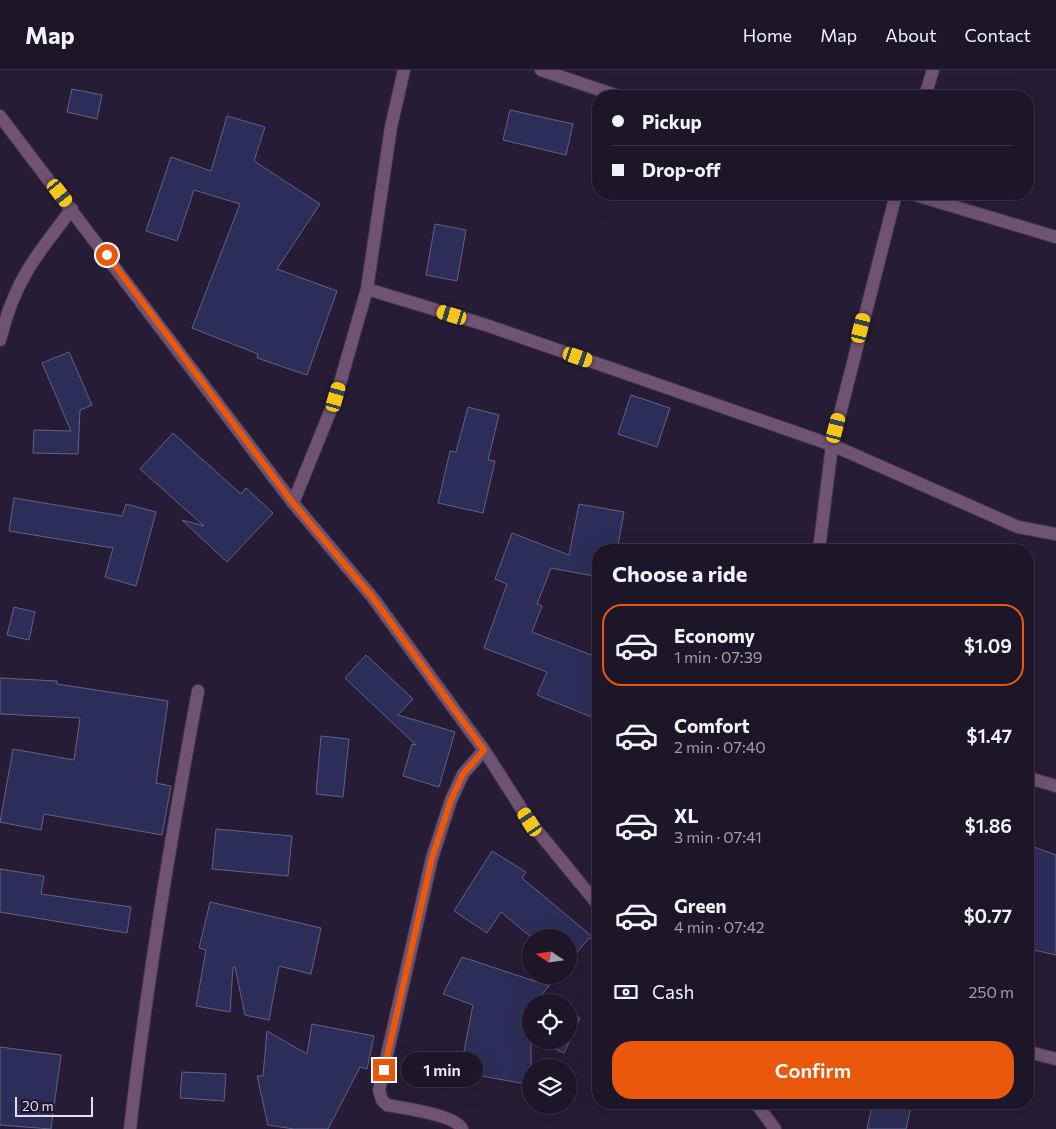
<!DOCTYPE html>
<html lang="en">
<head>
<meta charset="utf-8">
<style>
  body { margin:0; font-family:Commissioner,sans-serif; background:#2a2234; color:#f1f3f6; height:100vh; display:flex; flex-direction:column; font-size:19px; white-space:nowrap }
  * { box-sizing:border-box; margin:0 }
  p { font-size:16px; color:#a09fa8 }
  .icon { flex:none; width:28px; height:28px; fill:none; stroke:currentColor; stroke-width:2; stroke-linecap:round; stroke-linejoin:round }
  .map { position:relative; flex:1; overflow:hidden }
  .drawer { position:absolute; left:592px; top:474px; width:442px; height:565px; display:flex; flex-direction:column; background:#1d1528; border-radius:20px; box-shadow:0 5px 20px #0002,0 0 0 1px #3b3445 }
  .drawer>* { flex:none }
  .top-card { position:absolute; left:592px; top:20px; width:442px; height:110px; border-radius:20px; box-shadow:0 5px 20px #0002,0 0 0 1px #3b3445; display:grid; align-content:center; height:110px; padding:0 20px; background:#1d1528 }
  .needle { width:32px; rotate:283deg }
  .tools { position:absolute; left:522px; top:859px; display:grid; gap:10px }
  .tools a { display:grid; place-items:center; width:55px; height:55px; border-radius:50%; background:#1d1528; box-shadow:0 5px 20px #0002,0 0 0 1px #3b3445; font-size:25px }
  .scale { position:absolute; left:15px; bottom:12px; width:78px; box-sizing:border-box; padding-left:5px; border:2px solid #e4ddef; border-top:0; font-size:14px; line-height:18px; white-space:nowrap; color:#e4ddef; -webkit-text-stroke:4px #1d132b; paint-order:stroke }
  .end { position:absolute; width:22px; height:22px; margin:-11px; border:6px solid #ea580c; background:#fff; box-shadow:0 0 0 2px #fff }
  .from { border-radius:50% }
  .bubble { position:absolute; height:35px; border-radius:18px; background:#1d1528; box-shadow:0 5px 20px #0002,0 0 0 1px #3b3445; font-size:16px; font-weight:600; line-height:35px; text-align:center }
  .car { position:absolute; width:15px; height:30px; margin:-15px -8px; border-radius:6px; box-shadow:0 0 4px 1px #0007; background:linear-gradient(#f5c518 24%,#345 0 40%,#f5c518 0 76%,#345 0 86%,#f5c518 0) }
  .top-card b { display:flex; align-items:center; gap:18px; height:48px; font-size:19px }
  .top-card b+b { border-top:1px solid #3b3445 }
  .top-card i { width:12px; height:12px; background:#f1f3f6 }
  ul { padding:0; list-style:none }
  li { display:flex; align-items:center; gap:15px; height:82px; margin:0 10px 8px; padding:0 10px; border:2px solid transparent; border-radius:20px }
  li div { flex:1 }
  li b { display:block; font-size:19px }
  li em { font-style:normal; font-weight:600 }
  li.on { border-color:#ea580c }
  li>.icon { width:45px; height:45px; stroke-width:1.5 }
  h2 { padding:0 20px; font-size:22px; line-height:60px }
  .pay { display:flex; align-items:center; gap:12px; height:55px; padding:0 20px; font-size:19px }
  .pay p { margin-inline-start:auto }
  .primary-button { display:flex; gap:10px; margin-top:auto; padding:10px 20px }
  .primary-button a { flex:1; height:58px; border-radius:20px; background:#ea580c; color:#fff; font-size:20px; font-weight:600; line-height:58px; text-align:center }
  header { display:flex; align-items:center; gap:30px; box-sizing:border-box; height:70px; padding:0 25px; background:#1d1528; border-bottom:1px solid #3b3445 }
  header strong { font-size:24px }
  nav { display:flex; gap:28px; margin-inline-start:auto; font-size:18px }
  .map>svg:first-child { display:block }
  .building { fill:#2d2d59; stroke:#616382 }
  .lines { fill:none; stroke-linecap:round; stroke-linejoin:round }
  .lane-casing { stroke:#41374f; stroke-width:14 }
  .street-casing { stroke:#41374f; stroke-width:14 }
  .lane { stroke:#705372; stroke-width:12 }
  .street { stroke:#705372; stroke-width:12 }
  .route { stroke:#ea580c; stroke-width:6 }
</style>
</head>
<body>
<header>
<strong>Map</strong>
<nav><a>Home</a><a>Map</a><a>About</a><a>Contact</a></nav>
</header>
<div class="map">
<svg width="1056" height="1059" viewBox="0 0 1056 1059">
  <rect width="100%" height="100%" fill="#271c35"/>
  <path class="building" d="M72,19L102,25L97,49L67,42Z
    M510,40L573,54L566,85L503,70Z
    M227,46L265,57L254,91L320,134L277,199L337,221L307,305L257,288L258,284L192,258L240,134L194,120L177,171L146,161L171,87L211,101Z
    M435,154L466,160L457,211L426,205Z
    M69,282L92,335L80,340L78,384L33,383L34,360L71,361L42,293Z
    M631,325L670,338L657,377L618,364Z
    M468,337L499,345L488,390L495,391L483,443L438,433L450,381L456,382Z
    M173,363L241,424L246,418L273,443L227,492L182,450L204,456L140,399Z
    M14,428L122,446L126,434L156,442L136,516L105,507L113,478L9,461Z
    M579,434L624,442L617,480H599V507L551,498L537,534L542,536L532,562L599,588V650L537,625L547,602L484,578L507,514L495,509L512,463L569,485Z
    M14,537L35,542L29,570L7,565Z
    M366,585L413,629L398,645L455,662L439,717L403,706L412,674L416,675L345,608Z
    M0,608L57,611V614L168,631L156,713L171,716L162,765L44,744L41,760L0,752L13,679L74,690L80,648L0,644Z
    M321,666L349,669L343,727L316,724Z
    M216,759L292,766L288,806L212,799Z
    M1034,777L1056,785V885L1029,879V791Z
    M492,781L526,802L522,808L594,868H589L569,892V868H532L501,842L487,863L454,841Z
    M0,799L44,806L41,824L131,837L127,863L0,842Z
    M210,832L321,858L311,904L279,896L269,950L245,945L235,897H233L230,942L196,936L206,880L199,878Z
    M462,887L549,916L539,928L549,932H531V1015L460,1002L473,935L443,924Z
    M569,942L580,948L564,983L536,970H569Z
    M312,954L374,966L367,999L360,997L328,1059H294L268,1055L257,1006H263L267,961L307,984Z
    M0,977L61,985L51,1059L0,1055Z
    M182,1002L226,1004L224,1031L180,1028Z
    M873,1032H912L906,1059H867Z"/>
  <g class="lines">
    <defs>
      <path id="lane" d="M130,1059C147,912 171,766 198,621"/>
      <path id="street" d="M541,0L618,26
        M925,26L933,0
        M0,46L293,433L373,528L484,680L530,752L599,836
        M912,124L1056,167
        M367,219L486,255L832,375L1018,457L1056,464
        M0,270C14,212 36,185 72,139
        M293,433L336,327L367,219L391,57L404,0
        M819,480L832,375L896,124
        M1029,708L1056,716
        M1029,982L1056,989
        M755,1032L775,1059
        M462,1059C456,1045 403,1038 387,1035L382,1030L379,1020L432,788L451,730L463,704L484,680"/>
    </defs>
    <use href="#lane" class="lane-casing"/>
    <use href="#street" class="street-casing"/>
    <use href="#lane" class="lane"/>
    <use href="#street" class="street"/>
  </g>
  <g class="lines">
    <path class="route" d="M107,185L293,433L373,528L484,680L463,704L451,730L432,788L384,1000"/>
  </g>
</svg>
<div class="tools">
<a><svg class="needle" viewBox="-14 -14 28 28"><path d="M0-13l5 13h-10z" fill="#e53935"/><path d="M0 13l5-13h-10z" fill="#a09fa8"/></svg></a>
<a><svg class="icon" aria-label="locate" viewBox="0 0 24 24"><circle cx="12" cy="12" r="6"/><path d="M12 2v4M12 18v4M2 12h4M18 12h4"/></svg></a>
<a><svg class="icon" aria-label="layers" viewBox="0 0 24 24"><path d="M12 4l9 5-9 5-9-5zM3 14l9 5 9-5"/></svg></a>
</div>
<div class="scale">20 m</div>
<i class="end from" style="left:107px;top:185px"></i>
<i class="end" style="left:384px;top:1000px"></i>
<div class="bubble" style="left:401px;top:982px;width:82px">1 min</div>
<i class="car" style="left:60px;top:123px;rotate:142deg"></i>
<i class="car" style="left:452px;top:245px;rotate:287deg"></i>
<i class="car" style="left:861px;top:258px;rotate:14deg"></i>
<i class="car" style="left:578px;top:287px;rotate:109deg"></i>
<i class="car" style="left:336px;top:327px;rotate:16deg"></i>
<i class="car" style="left:836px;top:358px;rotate:14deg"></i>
<i class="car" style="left:530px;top:752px;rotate:327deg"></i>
<div class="top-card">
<b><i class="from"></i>Pickup</b>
<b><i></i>Drop-off</b>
</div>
<section class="drawer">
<h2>Choose a ride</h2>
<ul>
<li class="on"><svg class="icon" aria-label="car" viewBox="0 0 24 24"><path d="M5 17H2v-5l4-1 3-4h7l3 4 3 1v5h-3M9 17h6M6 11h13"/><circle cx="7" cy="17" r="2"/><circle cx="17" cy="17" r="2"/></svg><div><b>Economy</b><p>1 min · 07:39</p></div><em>$1.09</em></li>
<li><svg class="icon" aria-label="car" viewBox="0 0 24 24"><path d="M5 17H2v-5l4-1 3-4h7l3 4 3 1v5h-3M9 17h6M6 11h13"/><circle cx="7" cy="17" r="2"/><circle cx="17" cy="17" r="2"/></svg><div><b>Comfort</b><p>2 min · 07:40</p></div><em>$1.47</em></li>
<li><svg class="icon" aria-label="car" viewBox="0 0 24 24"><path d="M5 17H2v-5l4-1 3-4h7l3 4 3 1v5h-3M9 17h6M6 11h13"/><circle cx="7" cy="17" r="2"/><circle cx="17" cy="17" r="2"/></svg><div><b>XL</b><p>3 min · 07:41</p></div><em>$1.86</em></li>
<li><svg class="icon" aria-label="car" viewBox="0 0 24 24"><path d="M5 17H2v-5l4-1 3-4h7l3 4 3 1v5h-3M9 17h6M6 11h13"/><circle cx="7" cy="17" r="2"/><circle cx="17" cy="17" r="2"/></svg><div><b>Green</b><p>4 min · 07:42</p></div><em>$0.77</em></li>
</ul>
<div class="pay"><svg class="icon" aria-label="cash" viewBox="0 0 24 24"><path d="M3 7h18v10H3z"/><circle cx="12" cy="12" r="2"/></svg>Cash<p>250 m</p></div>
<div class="primary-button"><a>Confirm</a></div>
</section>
</div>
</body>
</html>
